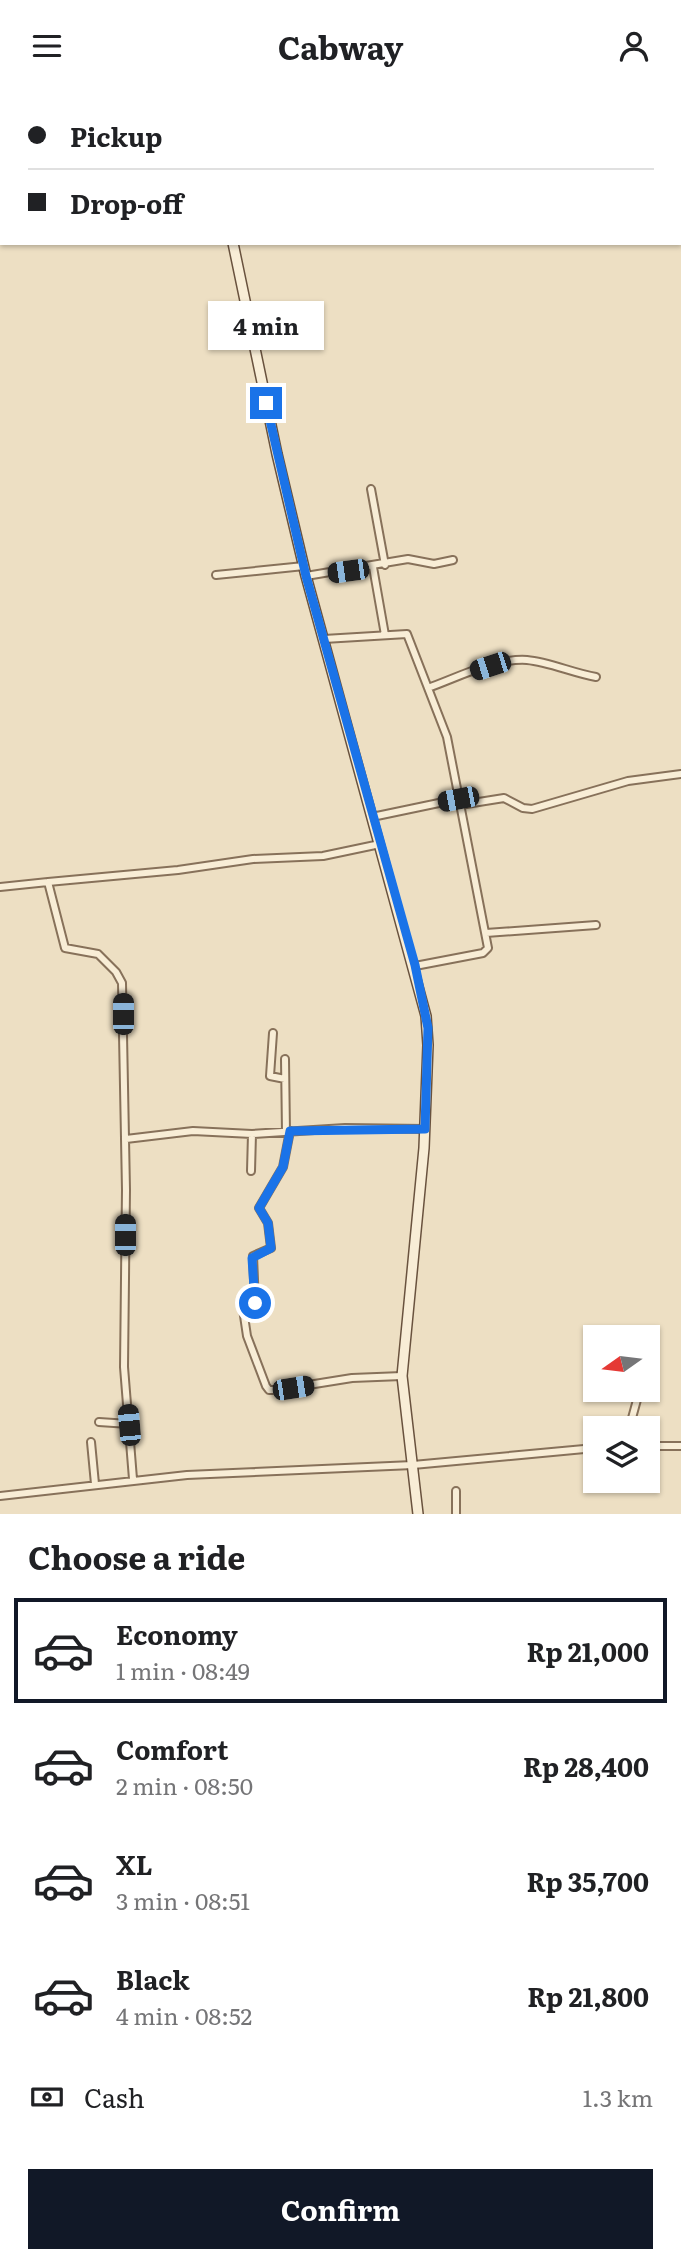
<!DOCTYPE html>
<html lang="en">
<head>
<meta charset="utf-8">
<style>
  body { margin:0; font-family:Literata,serif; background:#f6f6f6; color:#202124; height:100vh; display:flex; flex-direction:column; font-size:26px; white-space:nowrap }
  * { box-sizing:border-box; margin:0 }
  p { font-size:23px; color:#757577 }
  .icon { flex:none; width:38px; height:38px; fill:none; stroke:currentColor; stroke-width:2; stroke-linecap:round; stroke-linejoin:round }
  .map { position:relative; height:1423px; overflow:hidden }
  .sheet { display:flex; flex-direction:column; background:#fff; flex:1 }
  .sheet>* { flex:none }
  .guide { position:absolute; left:0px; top:0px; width:682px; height:154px; box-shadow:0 2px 5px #0004; display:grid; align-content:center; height:154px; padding:0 28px; background:#fff }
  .needle { width:46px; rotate:256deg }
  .fabs { position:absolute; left:583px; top:1234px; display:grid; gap:14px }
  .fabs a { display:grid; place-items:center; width:77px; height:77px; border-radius:0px; background:#fff; box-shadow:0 2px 5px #0004; font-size:35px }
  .end { position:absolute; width:32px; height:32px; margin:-16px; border:9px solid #1a73e8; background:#fff; box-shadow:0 0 0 4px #fff }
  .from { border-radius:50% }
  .bubble { position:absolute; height:49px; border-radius:0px; background:#fff; box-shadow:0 2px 5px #0004; font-size:23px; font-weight:700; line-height:49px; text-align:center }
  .car { position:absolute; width:21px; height:42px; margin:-21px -10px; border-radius:9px; box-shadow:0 0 5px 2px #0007; background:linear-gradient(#222 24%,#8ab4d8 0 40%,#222 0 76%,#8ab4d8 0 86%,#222 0) }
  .guide b { display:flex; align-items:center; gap:24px; height:66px; font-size:26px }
  .guide b+b { border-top:2px solid #e0e0e0 }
  .guide i { width:18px; height:18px; background:#202124 }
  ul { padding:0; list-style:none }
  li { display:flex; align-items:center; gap:21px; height:105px; margin:0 14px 10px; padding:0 14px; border:4px solid transparent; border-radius:0px }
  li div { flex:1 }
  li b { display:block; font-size:26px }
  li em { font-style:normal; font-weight:700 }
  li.current { border-color:#111827 }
  li>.icon { width:63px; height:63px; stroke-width:1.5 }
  h2 { padding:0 28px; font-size:32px; line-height:84px }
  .pay { display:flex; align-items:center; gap:18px; height:77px; padding:0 28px; font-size:26px }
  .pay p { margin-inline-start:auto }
  .cta { display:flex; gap:14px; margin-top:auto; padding:14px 28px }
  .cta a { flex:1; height:80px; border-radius:0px; background:#111827; color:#fff; font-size:28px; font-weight:700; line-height:80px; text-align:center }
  header { display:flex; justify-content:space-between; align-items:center; height:91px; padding:0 28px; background:#fff; font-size:32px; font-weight:700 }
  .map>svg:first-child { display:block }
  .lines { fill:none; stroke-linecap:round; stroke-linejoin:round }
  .minor-casing { stroke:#87715a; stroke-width:10 }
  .secondary-casing { stroke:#69523e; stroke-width:12 }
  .minor { stroke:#f8edd6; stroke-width:6 }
  .secondary { stroke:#f8edd6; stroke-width:9 }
  .route { stroke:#1a73e8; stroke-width:9 }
</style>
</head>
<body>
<header><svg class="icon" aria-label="menu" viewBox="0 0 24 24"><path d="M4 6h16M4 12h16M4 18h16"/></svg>Cabway<svg class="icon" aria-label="person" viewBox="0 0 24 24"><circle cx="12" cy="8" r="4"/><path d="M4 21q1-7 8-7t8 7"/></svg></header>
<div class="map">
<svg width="681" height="1423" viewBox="0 0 681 1423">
  <rect width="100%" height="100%" fill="#eddfc3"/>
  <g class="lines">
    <defs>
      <path id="minor" d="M7,0V2
        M83,0V2
        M0,35L2,32
        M371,398L385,474
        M373,476L385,544
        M216,484L304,475
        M306,485L408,468L434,473L453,469
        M324,548L407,543L447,646L488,857L483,862L415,875
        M428,597C459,586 494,567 527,569C549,571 573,582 596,586
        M460,714L504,707L523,717L532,718L628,690L681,683
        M372,726L458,708
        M0,796L48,791
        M486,842L596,834
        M273,942L270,985L285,988
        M285,968L286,1041
        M290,1040L283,1076L259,1117L268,1132L271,1157L253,1165L255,1212L243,1218L247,1245L266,1295L269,1299H277L352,1287L402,1285
        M126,1048L193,1040L252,1043L345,1037L425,1038
        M251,1080L252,1043
        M99,1331L129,1333
        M633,1337L632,1327L640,1298
        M91,1351L95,1393
        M648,1355H681
        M133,1388L124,1276L126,1099L122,892L116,881L98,863L65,857L48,791L178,779L253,768L323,765L380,753
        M456,1400V1423
        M0,1405L187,1384L413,1374L595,1357"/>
      <path id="secondary" d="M208,0V2
        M233,152L277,363L306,485L426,925L428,954L424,1057L402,1285L418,1423"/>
    </defs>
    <use href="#minor" class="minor-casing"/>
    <use href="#secondary" class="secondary-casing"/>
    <use href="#minor" class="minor"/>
    <use href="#secondary" class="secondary"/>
  </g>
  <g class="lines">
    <path class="route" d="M255,1212L252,1167L271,1157L268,1132L259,1117L283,1076L290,1040L425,1038L428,937L415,874L306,485L266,312"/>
  </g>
</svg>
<div class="fabs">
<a><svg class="needle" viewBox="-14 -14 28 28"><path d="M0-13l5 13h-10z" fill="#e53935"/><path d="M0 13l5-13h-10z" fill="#757577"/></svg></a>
<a><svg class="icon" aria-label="layers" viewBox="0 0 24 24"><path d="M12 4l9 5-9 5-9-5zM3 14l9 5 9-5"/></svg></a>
</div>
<i class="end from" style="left:255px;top:1212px"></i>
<i class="end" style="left:266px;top:312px"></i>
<div class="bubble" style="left:208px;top:210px;width:116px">4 min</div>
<i class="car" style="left:348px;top:480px;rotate:262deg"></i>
<i class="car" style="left:490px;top:575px;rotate:252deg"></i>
<i class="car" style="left:458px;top:708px;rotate:259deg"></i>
<i class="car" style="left:123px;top:923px;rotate:0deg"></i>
<i class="car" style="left:125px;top:1144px;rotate:0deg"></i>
<i class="car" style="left:293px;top:1297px;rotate:81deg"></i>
<i class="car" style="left:129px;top:1334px;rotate:355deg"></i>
<div class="guide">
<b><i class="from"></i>Pickup</b>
<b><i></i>Drop-off</b>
</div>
</div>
<section class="sheet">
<h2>Choose a ride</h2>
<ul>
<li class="current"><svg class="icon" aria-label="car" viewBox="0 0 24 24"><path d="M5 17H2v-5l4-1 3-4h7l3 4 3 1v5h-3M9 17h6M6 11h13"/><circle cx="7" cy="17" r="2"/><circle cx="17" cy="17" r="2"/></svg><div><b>Economy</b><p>1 min · 08:49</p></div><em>Rp 21,000</em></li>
<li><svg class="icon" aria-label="car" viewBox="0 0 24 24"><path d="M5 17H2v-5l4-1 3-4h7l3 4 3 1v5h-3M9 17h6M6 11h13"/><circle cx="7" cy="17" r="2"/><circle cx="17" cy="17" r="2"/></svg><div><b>Comfort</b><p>2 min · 08:50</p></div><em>Rp 28,400</em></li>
<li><svg class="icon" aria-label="car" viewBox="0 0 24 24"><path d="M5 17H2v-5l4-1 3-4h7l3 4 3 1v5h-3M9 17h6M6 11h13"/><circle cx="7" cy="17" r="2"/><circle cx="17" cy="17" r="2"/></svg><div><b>XL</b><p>3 min · 08:51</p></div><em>Rp 35,700</em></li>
<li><svg class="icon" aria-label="car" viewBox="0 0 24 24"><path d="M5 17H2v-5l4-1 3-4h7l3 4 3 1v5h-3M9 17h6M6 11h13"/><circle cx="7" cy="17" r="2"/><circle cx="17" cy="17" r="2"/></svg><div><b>Black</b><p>4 min · 08:52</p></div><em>Rp 21,800</em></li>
</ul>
<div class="pay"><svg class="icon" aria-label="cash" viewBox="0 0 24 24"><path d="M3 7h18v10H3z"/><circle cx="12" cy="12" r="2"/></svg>Cash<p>1.3 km</p></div>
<div class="cta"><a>Confirm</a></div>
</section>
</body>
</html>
